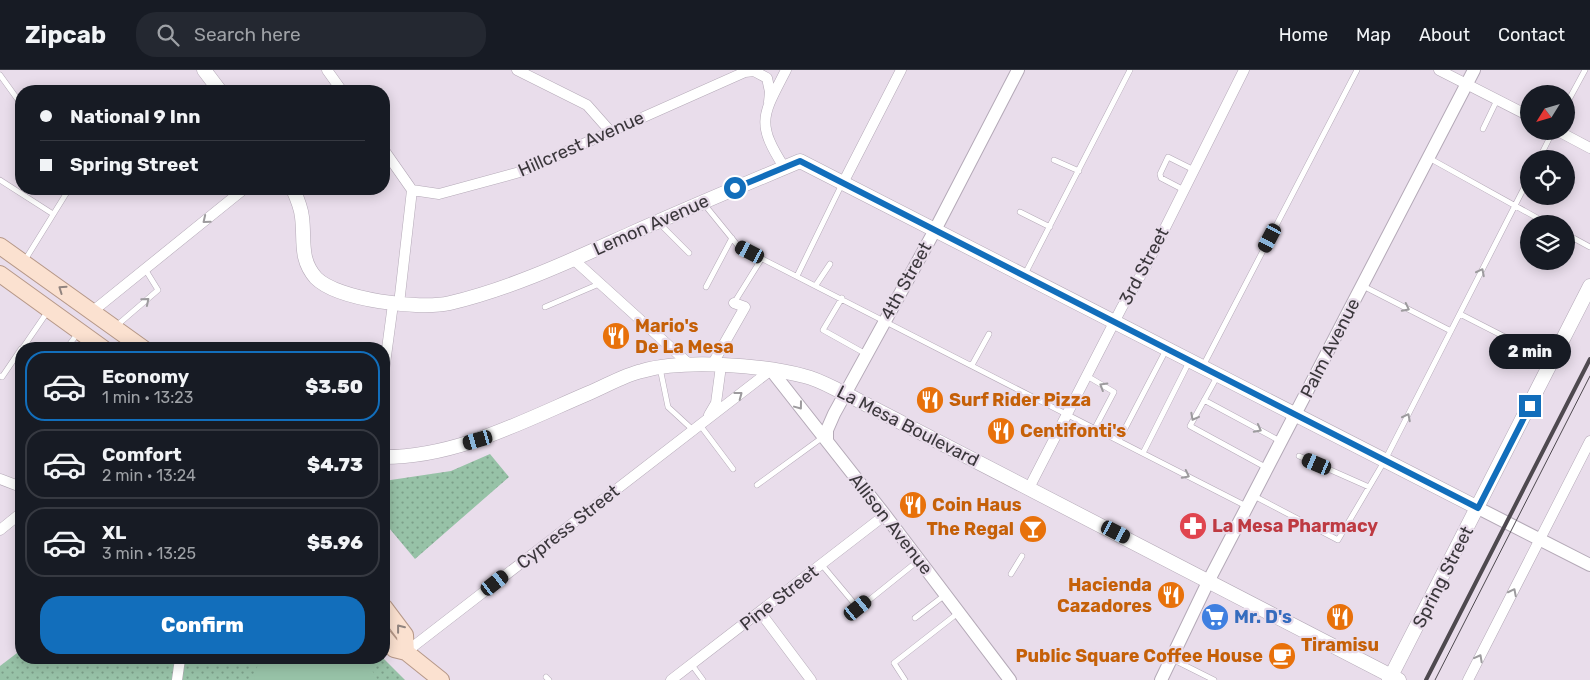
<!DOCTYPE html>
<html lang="en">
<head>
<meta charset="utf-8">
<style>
  body { margin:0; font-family:Rubik,sans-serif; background:#242831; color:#f1f3f6; height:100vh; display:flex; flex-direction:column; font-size:19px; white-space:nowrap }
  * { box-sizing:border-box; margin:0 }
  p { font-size:16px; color:#9ea1a6 }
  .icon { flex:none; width:28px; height:28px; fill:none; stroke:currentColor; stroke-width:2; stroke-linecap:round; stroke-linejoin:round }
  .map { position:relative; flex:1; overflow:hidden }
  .details { position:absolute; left:15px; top:272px; width:375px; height:322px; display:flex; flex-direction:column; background:#171b24; border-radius:20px; box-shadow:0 2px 12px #0003 }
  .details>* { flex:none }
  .banner { position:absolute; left:15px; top:15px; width:375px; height:110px; border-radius:20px; box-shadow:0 2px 12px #0003; display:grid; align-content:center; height:110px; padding:0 25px; background:#171b24 }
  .needle { width:32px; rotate:233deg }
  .tools { position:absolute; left:1520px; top:15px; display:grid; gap:10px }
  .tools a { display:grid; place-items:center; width:55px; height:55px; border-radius:50%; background:#171b24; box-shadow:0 2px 12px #0003; font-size:25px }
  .end { position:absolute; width:22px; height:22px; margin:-11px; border:6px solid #126ebb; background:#fff; box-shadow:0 0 0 2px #fff }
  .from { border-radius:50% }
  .bubble { position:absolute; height:35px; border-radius:18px; background:#171b24; box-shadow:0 2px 12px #0003; font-size:16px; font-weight:800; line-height:35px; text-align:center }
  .car { position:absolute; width:15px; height:30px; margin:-15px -8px; border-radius:6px; box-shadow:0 0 4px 1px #0007; background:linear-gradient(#222 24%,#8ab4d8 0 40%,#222 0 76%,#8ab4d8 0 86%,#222 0) }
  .banner b { display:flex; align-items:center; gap:18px; height:48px; font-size:19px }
  .banner b+b { border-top:1px solid #363941 }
  .banner i { width:12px; height:12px; background:#f1f3f6 }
  ul { padding:9px 0 0; list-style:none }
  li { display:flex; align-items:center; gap:15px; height:70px; margin:0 10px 8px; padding:0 15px; border:2px solid #363941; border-radius:20px }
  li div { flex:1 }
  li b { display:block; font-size:19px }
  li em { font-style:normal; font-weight:800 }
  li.on { border-color:#126ebb }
  li>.icon { width:45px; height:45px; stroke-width:1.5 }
  .button { display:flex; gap:10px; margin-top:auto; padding:10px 25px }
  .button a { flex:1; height:58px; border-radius:20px; background:#126ebb; color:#fff; font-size:20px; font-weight:800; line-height:58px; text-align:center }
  header { display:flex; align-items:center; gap:30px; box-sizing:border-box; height:70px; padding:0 25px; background:#171b24; border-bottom:1px solid #363941 }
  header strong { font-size:24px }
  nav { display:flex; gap:28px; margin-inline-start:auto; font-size:18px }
  .search { width:350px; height:45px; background:#242831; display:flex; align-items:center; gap:12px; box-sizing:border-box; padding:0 18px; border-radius:20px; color:#9ea1a6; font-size:19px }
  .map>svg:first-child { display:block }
  .park { fill:url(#park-dots) }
  .pitch { fill:#97c2a7 }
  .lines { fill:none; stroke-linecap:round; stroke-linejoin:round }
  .service-casing { stroke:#b4a9b7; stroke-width:6 }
  .minor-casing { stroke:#b4a9b7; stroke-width:11 }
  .tertiary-casing { stroke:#b4a9b7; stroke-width:14 }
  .secondary-casing { stroke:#b4a9b7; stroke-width:15 }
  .primary-casing { stroke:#b69888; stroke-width:18 }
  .service { stroke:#fff; stroke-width:5 }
  .minor { stroke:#fff; stroke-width:10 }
  .tertiary { stroke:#fff; stroke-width:12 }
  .secondary { stroke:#fff; stroke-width:14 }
  .primary { stroke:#fbe1d0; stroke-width:16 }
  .tram { stroke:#4e494f; stroke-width:1 }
  .rail { stroke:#4e494f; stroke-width:4 }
  .oneway { stroke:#9d9b9e }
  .oneway2 { stroke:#91847f }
  .route { stroke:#126ebb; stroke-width:6 }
  .labels { text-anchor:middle; stroke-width:4.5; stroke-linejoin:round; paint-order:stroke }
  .street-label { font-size:18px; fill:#3b373c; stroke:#e9ddeb }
  .food-label { font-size:18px; font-weight:bold; fill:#c56008; stroke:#e9ddeb; text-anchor:start }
  .health-label { font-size:18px; font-weight:bold; fill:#be3a42; stroke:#e9ddeb; text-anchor:start }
  .shop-label { font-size:18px; font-weight:bold; fill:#366cbe; stroke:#e9ddeb; text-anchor:start }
</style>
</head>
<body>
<header>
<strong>Zipcab</strong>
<div class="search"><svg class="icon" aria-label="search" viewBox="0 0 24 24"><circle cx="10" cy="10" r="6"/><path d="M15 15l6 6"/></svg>Search here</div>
<nav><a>Home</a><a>Map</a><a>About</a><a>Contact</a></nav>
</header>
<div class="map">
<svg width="1590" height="610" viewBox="0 0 1590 610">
  <defs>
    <pattern id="park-dots" width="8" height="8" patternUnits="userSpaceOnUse" patternTransform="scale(1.25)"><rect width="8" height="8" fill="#97c2a7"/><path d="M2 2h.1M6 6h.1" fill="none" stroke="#7c9e89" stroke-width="1.8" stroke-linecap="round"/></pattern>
  </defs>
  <rect width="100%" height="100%" fill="#e9ddeb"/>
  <path class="park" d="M490,384L509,407L415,489L384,452V411L451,401Z
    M21,580V589H384L405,610H0V596Z"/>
  <path class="pitch" d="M259,589H365L378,610H254Z"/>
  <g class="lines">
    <defs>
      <path id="service" d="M0,5L21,34
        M1566,35L1585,0
        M1483,59L1497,30
        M1429,88L1548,154
        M1539,89L1553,61
        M1054,90L1079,101
        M0,110L53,144
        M1184,120L1161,108L1160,104L1168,87L1194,100
        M704,134L739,177L1248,437
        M1020,142L1050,157
        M660,154L689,183
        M1566,164L1590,177
        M25,190L69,119
        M1025,204L1130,0
        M797,206L842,114
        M816,215L830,194
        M1363,216L1451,261
        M706,217L732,168
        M842,228L823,260L866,284
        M734,233L762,188
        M545,237L599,214
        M1460,244L1552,291
        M115,257L158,220L145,199
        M22,279L48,241
        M66,279L78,263
        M972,295L989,264
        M1203,296L1357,0
        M660,298L668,337L693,360
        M1218,305L1190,356L1267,398
        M0,306L2,307L21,279
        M1087,306L1114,322L1095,358
        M1204,330L1280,371
        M700,355L733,399
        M1119,370L1166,280
        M1143,383L1189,292
        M1299,386L1369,417
        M757,415L823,367
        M1254,426L1338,470L1385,390L1529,108
        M822,495L858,538
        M1011,504L1022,486
        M853,543L919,490
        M915,548L945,525
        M1172,589L1214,610
        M692,595L703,610
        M546,607L549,610
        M905,610L894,593L958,543"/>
      <path id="minor" d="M327,0L342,21
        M517,0L587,35L610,61
        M1439,0L1529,46
        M1558,61L1590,78
        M384,80L412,120L439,124L520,102L745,2L754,1L767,8L770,22L769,32
        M784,97C755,52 763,45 786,0
        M843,113L901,0
        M573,189L688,293
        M399,234L412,120
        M93,241L244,119
        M712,295L745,237L734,233
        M384,301L393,234
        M709,345L716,333L721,296
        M0,409L21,417
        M1029,418L1122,237L1145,198L1244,0
        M0,460L21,443
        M760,542L811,610
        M406,582L771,300
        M177,610L180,589
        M671,610L885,445
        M1468,610L1590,371"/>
      <path id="tertiary" d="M771,300L885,445L1010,610
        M827,371V360L834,344L935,160L1018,0
        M1478,438L1590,495
        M1161,610L1209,510L1474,0"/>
      <path id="secondary" d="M204,0L220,21
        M293,119C297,128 301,137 302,147C305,170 299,189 316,208C338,230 420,240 450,233C513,218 572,190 630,164C686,139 743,115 800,91L1478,438
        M384,387C457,387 523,351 589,323C606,316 624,305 642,301C685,289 761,295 804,306C818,309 833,318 846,324L1399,610
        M1389,610L1590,216"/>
      <path id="primary" d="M0,176L144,279
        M0,204L104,279
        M384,537L405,565L406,582
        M384,567L394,579L406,582L441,610"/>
    </defs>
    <use href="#service" class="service-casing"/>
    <use href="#minor" class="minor-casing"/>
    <use href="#tertiary" class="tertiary-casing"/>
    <use href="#secondary" class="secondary-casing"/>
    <use href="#primary" class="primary-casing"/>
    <use href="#service" class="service"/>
    <use href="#minor" class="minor"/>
    <use href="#tertiary" class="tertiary"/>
    <use href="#secondary" class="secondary"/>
    <use href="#primary" class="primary"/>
    <path class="tram" d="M1435,610L1590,306"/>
    <path class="rail" d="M1426,610L1590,289"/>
  </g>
  <defs><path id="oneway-chevron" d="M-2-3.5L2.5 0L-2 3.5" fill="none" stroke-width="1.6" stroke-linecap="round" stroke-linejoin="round" transform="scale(1.25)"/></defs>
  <g class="oneway">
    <use href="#oneway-chevron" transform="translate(206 150) rotate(141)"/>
    <use href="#oneway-chevron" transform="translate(1481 202) rotate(-63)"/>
    <use href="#oneway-chevron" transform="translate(146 231) rotate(-40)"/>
    <use href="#oneway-chevron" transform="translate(1406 238) rotate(27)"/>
    <use href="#oneway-chevron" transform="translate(1103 316) rotate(-149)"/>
    <use href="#oneway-chevron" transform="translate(739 325) rotate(-37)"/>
    <use href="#oneway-chevron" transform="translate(799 336) rotate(53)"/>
    <use href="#oneway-chevron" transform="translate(1194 347) rotate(118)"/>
    <use href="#oneway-chevron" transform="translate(1407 347) rotate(-63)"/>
    <use href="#oneway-chevron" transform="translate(1258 359) rotate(28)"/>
    <use href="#oneway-chevron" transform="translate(1186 405) rotate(27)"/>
    <use href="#oneway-chevron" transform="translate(1513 522) rotate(-63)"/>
    <use href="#oneway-chevron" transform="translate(1479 588) rotate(-62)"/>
  </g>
  <g class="oneway2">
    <use href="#oneway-chevron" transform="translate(62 219) rotate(-145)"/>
    <use href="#oneway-chevron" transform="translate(400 558) rotate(-128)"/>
  </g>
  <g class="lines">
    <path class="route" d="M735,118L800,91L1478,438L1530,336"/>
  </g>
  <defs>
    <symbol id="restaurant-disc" viewBox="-11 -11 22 22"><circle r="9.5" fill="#e8710a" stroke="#e9ddeb"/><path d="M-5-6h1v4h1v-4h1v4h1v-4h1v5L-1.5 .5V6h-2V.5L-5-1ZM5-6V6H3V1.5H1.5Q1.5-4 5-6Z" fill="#fff"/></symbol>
    <symbol id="pharmacy-disc" viewBox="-11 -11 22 22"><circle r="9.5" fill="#e0444e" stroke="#e9ddeb"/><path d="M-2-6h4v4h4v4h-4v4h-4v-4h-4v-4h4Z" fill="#fff"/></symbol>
    <symbol id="bar-disc" viewBox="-11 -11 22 22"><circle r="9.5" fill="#e8710a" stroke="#e9ddeb"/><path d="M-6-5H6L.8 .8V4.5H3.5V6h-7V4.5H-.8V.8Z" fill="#fff"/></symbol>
    <symbol id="supermarket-disc" viewBox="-11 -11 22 22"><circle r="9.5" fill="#3f7fe0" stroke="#e9ddeb"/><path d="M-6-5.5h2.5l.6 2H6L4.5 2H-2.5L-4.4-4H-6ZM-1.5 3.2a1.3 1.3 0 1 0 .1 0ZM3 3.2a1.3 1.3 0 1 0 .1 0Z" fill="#fff"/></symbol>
    <symbol id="cafe-disc" viewBox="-11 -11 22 22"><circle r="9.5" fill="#e8710a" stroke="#e9ddeb"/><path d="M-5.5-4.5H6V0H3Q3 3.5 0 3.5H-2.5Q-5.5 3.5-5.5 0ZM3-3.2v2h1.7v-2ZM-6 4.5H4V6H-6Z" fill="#fff"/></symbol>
  </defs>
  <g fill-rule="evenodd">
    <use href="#restaurant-disc" x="600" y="250" width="32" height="32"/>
    <use href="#restaurant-disc" x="914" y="314" width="32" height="32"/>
    <use href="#restaurant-disc" x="985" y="345" width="32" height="32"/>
    <use href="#restaurant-disc" x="897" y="419" width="32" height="32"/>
    <use href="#pharmacy-disc" x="1177" y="440" width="32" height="32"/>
    <use href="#bar-disc" x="1017" y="443" width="32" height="32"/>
    <use href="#restaurant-disc" x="1155" y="509" width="32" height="32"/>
    <use href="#supermarket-disc" x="1199" y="531" width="32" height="32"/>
    <use href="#restaurant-disc" x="1324" y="531" width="32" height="32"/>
    <use href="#cafe-disc" x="1266" y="570" width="32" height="32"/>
  </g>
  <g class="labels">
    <g class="street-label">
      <text transform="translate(581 74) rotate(-24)" y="6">Hillcrest Avenue</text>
      <text transform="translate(651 155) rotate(-24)" y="6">Lemon Avenue</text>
      <text transform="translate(1144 196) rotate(-62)" y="6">3rd Street</text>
      <text transform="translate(906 211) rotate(-61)" y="6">4th Street</text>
      <text transform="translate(1330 278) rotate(-63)" y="6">Palm Avenue</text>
      <text transform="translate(908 356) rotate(27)" y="6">La Mesa Boulevard</text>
      <text transform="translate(891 454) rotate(52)" y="6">Allison Avenue</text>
      <text transform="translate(568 457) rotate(-38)" y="6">Cypress Street</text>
      <text transform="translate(1443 507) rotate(-63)" y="6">Spring Street</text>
      <text transform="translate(779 528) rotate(-38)" y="6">Pine Street</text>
    </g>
    <g class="food-label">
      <text x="635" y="262">Mario's<tspan x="635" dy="21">De La Mesa</tspan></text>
      <text x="949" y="336">Surf Rider Pizza</text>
      <text x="1020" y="367">Centifonti's</text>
      <text x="932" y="441">Coin Haus</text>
      <text x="1014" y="465" text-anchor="end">The Regal</text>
      <text x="1152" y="521" text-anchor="end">Hacienda<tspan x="1152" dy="21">Cazadores</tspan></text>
      <text x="1340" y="581" text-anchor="middle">Tiramisu</text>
      <text x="1263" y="592" text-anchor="end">Public Square Coffee House</text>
    </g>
    <g class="health-label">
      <text x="1212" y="462">La Mesa Pharmacy</text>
    </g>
    <g class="shop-label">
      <text x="1234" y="553">Mr. D's</text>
    </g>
  </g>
</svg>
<div class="tools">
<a><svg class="needle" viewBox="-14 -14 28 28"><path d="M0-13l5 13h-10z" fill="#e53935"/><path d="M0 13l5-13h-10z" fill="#9ea1a6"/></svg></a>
<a><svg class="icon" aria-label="locate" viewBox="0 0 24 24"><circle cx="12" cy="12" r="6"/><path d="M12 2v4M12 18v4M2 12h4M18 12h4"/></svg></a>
<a><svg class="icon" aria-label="layers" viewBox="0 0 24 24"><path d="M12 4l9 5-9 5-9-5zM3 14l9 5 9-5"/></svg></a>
</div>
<i class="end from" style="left:735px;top:118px"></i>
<i class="end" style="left:1530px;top:336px"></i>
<div class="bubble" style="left:1489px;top:264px;width:82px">2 min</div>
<i class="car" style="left:1270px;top:168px;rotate:208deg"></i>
<i class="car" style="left:750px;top:182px;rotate:297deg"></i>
<i class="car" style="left:478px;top:370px;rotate:254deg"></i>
<i class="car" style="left:1317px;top:394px;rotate:293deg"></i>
<i class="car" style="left:1116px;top:462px;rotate:117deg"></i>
<i class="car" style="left:495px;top:513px;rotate:52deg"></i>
<i class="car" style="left:858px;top:538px;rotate:51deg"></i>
<div class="banner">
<b><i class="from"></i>National 9 Inn</b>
<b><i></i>Spring Street</b>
</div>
<section class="details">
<ul>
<li class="on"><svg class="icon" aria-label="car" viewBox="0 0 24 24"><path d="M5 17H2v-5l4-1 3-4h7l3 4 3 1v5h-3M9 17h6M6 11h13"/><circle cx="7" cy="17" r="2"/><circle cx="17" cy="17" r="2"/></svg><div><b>Economy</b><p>1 min · 13:23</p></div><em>$3.50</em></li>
<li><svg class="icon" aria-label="car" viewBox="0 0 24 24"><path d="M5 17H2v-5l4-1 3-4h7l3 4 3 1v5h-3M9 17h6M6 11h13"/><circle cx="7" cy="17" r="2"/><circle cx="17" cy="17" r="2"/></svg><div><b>Comfort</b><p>2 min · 13:24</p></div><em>$4.73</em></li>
<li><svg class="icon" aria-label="car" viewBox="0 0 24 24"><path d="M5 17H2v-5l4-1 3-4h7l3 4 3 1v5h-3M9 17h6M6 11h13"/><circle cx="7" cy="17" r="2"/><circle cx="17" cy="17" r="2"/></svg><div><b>XL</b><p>3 min · 13:25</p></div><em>$5.96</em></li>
</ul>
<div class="button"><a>Confirm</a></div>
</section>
</div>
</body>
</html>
